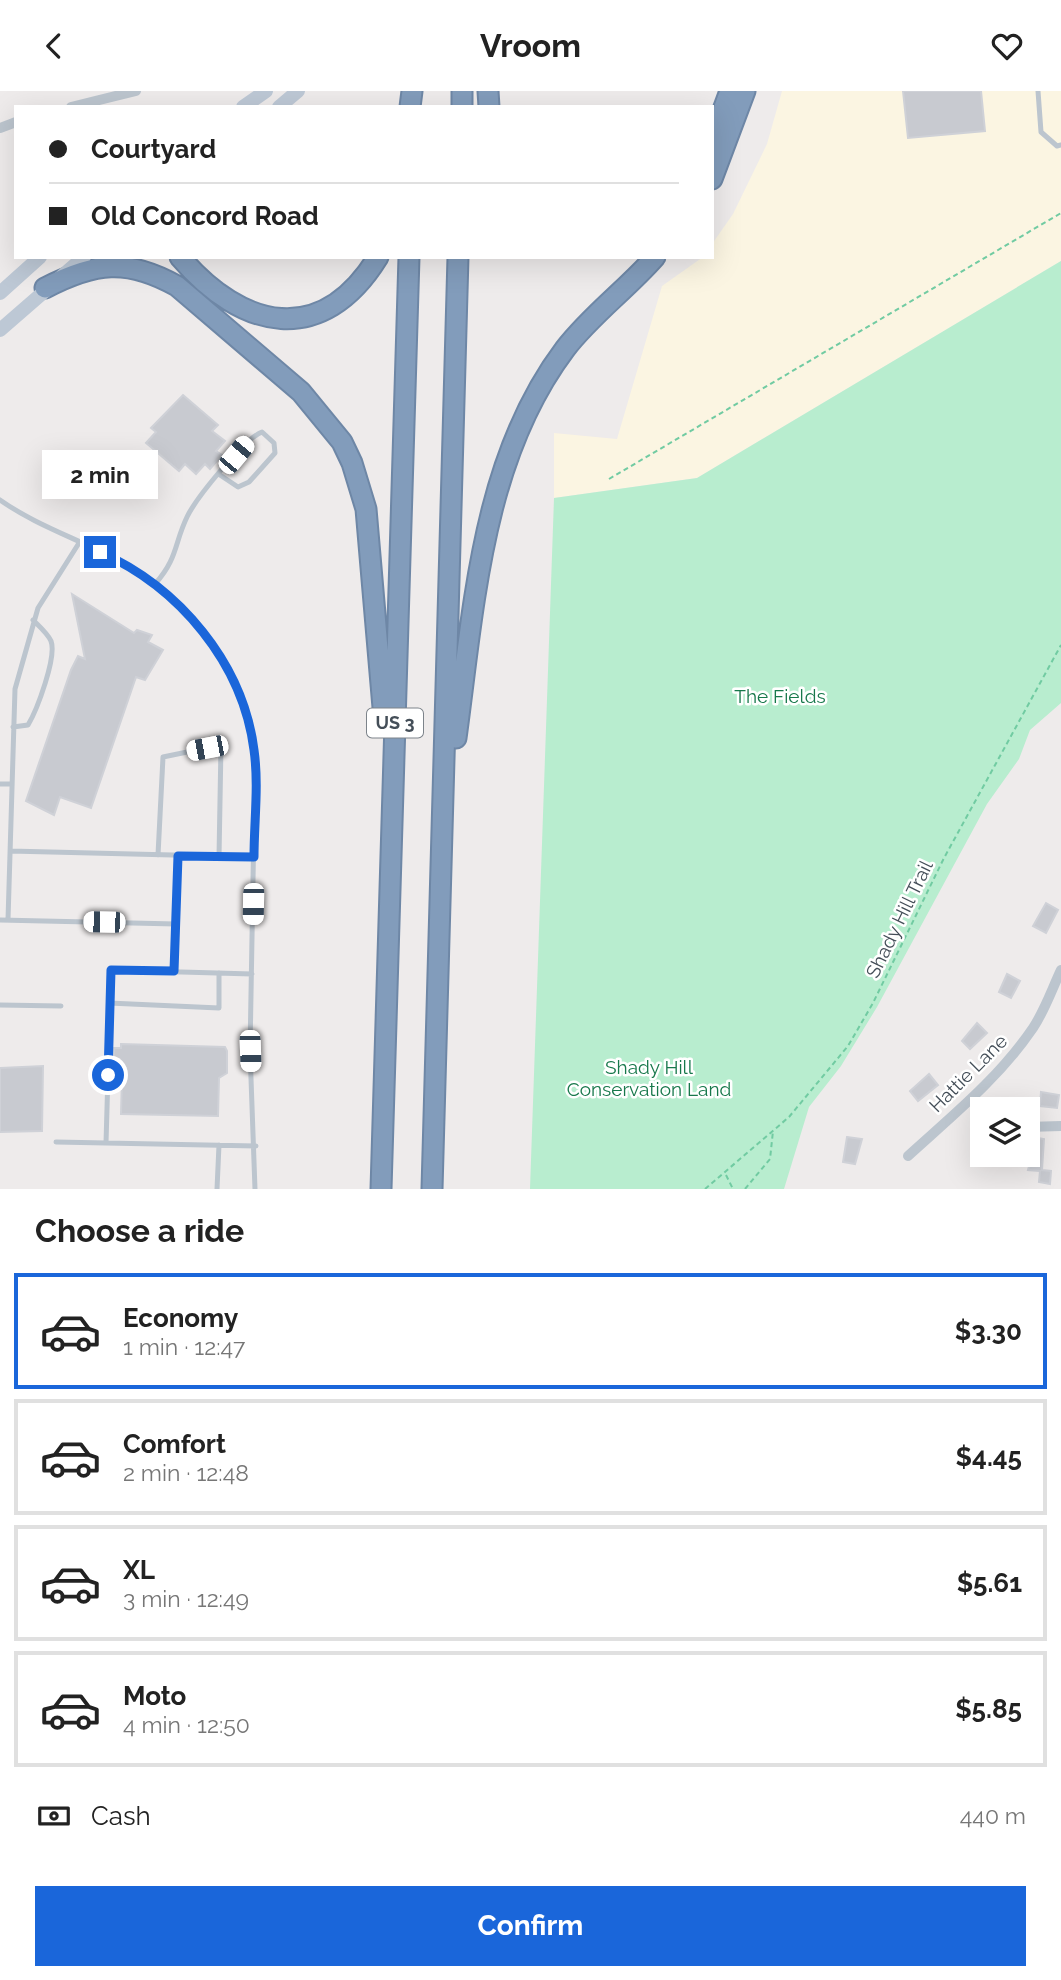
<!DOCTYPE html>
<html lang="en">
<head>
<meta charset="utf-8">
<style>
  body { margin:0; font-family:Raleway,sans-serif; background:#f2f2f2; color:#222; height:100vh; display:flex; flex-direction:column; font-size:26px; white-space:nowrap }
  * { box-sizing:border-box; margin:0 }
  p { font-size:23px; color:#767676 }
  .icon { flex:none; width:38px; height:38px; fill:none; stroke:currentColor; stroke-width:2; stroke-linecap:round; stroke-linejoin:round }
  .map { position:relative; height:1098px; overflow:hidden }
  .side { display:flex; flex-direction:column; background:#fff; flex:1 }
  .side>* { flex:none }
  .banner { position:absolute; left:14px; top:14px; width:700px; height:154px; border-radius:0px; box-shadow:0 7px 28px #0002; display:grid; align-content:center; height:154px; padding:0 35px; background:#fff }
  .fabs { position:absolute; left:970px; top:1006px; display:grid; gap:14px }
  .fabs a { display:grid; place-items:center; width:70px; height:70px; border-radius:0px; background:#fff; box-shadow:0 7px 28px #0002; font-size:35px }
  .end { position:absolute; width:32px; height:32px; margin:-16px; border:9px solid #1a66da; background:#fff; box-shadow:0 0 0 4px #fff }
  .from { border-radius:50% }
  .bubble { position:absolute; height:49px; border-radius:0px; background:#fff; box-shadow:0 7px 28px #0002; font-size:23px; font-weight:700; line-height:49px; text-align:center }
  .car { position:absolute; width:21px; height:42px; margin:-21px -10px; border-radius:9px; box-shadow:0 0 5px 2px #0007; background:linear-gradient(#fff 24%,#345 0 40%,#fff 0 76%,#345 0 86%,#fff 0) }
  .banner b { display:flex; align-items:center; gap:24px; height:66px; font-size:26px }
  .banner b+b { border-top:2px solid #e0e0e0 }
  .banner i { width:18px; height:18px; background:#222 }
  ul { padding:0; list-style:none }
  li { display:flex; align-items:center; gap:21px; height:116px; margin:0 14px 10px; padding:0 21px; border:4px solid #e0e0e0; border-radius:0px }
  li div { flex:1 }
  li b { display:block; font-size:26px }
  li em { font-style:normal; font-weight:700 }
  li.current { border-color:#1a66da }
  li>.icon { width:63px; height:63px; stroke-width:1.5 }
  h2 { padding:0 35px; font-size:32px; line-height:84px }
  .pay { display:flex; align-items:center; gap:18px; height:77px; padding:0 35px; font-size:26px }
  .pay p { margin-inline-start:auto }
  .primary-button { display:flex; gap:14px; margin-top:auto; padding:14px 35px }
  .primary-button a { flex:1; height:80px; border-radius:0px; background:#1a66da; color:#fff; font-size:28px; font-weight:700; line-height:80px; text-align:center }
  header { display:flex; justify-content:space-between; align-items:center; height:91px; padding:0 35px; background:#fff; font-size:32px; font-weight:700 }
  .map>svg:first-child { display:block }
  .commercial { fill:#fbf5e2 }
  .green { fill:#b8edcf }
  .building { fill:#c8cad0; stroke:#cfd1d7; stroke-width:2 }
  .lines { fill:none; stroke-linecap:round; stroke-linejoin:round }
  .motorway-casing { stroke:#6e87a6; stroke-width:23 }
  .path { stroke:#71cba2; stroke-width:2; stroke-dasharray:5 3.5; stroke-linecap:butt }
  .service { stroke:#bcc5ce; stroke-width:5 }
  .minor { stroke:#bcc5ce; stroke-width:10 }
  .secondary { stroke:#bdc8d5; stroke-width:14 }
  .motorway { stroke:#829cbb; stroke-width:19 }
  .route { stroke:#1a66da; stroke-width:9 }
  .labels { text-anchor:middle; stroke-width:5; stroke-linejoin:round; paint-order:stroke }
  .shield { fill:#fff; stroke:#7c838a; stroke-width:2 }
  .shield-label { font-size:18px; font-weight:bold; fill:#444e58 }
  .park-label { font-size:19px; fill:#17784b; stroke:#fff }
  .street-label { font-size:19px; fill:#444e58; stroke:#fff }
</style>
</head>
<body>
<header><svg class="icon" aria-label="back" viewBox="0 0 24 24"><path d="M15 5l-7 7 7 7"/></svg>Vroom<svg class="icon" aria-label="heart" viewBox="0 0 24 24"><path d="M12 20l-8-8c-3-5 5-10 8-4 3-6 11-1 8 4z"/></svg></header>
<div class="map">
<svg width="1061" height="1098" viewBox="0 0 1061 1098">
  <rect width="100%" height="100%" fill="#eeebeb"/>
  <path class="commercial" d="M782,0H1061V170L697,387L554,407V342L617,348L662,195L703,166H712V153L733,123L767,53Z"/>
  <path class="green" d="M1061,170V612L1030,639L1019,668L987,713L877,916L841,975L809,1016L784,1098H530L554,407L697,387Z"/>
  <path class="building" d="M903,0H981L985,40L908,47Z
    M183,304L218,334L212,340L225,350L216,360L222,364L210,378L205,373L196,383L185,373L179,380L146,352L156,341L151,337Z
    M72,503L134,542L137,539L152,544L148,551L163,559L145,589L136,586L91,717L60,706L54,724L26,710L71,579L78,565L85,568Z
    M1046,812L1058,819L1046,842L1033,835Z
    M1007,883L1020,890L1011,907L999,901Z
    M977,932L987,942L970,958L962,950Z
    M121,953L225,956L227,960V982L219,987L218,1025L121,1023L122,985L120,980L113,979L114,957H121Z
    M43,975L42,1040L0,1041V977Z
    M929,983L938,994L918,1010L910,1000Z
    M1041,1001L1059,1004L1057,1017L1040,1015Z
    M847,1046L862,1048L855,1073L843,1071Z
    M1032,1046L1044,1048L1042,1079L1051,1080L1050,1093L1039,1091L1040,1080L1028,1079L1029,1075L1024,1074L1027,1051H1031Z"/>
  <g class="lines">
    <defs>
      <path id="motorway" d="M488,0L489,16
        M410,16L412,0
        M462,16V0
        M712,49L730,0
        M712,88L745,0
        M180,166C242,239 322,257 378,166
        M45,197C95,171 127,167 177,195L301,301L342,351L352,372L366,418L384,628
        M456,647C474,515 482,368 565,258C591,224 627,198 655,166
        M381,1098L409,166
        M432,1098L458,166"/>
    </defs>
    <use href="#motorway" class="motorway-casing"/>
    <path class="path" d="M609,388L1061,122
      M726,1084L733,1098
      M705,1098L789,1026L848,955L873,912L944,767L1061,554
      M745,1098L770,1068L773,1040"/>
    <path class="service" d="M1038,0L1041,41L1057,55L1061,54
      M0,409C37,435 79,448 119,470C194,510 249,588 255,675L250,960L255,1098
      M155,493C178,467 174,453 187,426C196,407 244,348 262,341L274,352L275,362L249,391L238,396L220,384
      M13,636L28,634C37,619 57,566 51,550C48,543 39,535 33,529
      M0,693H11
      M10,760L254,766
      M158,764L163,666L221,654L219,766
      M0,829L176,833L178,765
      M8,829L15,598L38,517L79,452
      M174,880L176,833
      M109,912L219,917V882
      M0,914L61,915
      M56,1051L256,1055
      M106,1052L111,879L252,883
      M217,1098L219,1054"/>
    <path class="minor" d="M71,16L136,0
      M0,37L16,31
      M1027,1036L1061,1035
      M908,1065C952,1025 999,987 1033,937C1045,919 1052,898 1061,879"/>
    <path class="secondary" d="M243,16L266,0
      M279,16L298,0
      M0,202L40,166
      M0,239L84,166"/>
    <use href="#motorway" class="motorway"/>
  </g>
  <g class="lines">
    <path class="route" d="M100,461C179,496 243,572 254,659C259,694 254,731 254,766L178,765L174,880L111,879L108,984"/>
  </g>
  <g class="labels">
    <rect class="shield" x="367" y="617.5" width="56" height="29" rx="5"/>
    <g class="shield-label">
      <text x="395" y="638">US 3</text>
    </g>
    <g class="park-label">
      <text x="780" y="612">The Fields</text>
      <text x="649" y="983">Shady Hill<tspan x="649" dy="22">Conservation Land</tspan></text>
    </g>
    <g class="street-label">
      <text transform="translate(899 828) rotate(-64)" y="7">Shady Hill Trail</text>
      <text transform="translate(968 982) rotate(-45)" y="7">Hattie Lane</text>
    </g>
  </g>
</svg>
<div class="fabs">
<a><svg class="icon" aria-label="layers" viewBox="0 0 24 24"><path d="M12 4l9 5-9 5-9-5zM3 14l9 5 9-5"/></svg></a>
</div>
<i class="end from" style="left:108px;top:984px"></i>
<i class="end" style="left:100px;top:461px"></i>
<div class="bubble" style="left:42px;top:359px;width:116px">2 min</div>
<i class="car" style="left:236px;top:364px;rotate:40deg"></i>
<i class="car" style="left:207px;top:657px;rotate:259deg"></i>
<i class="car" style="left:253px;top:813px;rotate:181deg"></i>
<i class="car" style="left:104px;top:831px;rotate:271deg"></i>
<i class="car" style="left:250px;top:960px;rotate:178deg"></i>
<div class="banner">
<b><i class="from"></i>Courtyard</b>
<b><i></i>Old Concord Road</b>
</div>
</div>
<section class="side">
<h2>Choose a ride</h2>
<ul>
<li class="current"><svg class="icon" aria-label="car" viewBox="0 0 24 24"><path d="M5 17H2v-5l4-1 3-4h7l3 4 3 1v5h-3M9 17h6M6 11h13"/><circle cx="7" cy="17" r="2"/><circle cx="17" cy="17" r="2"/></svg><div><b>Economy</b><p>1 min · 12:47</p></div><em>$3.30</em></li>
<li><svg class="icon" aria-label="car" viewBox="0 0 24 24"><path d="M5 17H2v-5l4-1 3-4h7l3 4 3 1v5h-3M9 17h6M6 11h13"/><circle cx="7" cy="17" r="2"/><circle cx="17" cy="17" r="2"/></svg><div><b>Comfort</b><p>2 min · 12:48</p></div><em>$4.45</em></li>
<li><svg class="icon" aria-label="car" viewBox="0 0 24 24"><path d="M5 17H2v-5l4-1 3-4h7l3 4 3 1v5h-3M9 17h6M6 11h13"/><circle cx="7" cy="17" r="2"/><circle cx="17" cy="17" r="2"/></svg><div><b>XL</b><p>3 min · 12:49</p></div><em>$5.61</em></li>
<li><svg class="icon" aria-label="car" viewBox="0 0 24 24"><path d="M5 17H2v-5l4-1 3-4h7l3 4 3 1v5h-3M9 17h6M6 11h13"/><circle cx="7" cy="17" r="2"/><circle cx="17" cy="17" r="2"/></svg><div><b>Moto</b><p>4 min · 12:50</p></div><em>$5.85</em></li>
</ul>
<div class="pay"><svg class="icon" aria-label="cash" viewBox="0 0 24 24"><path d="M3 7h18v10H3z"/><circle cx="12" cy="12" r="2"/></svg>Cash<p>440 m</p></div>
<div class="primary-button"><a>Confirm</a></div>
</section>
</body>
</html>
